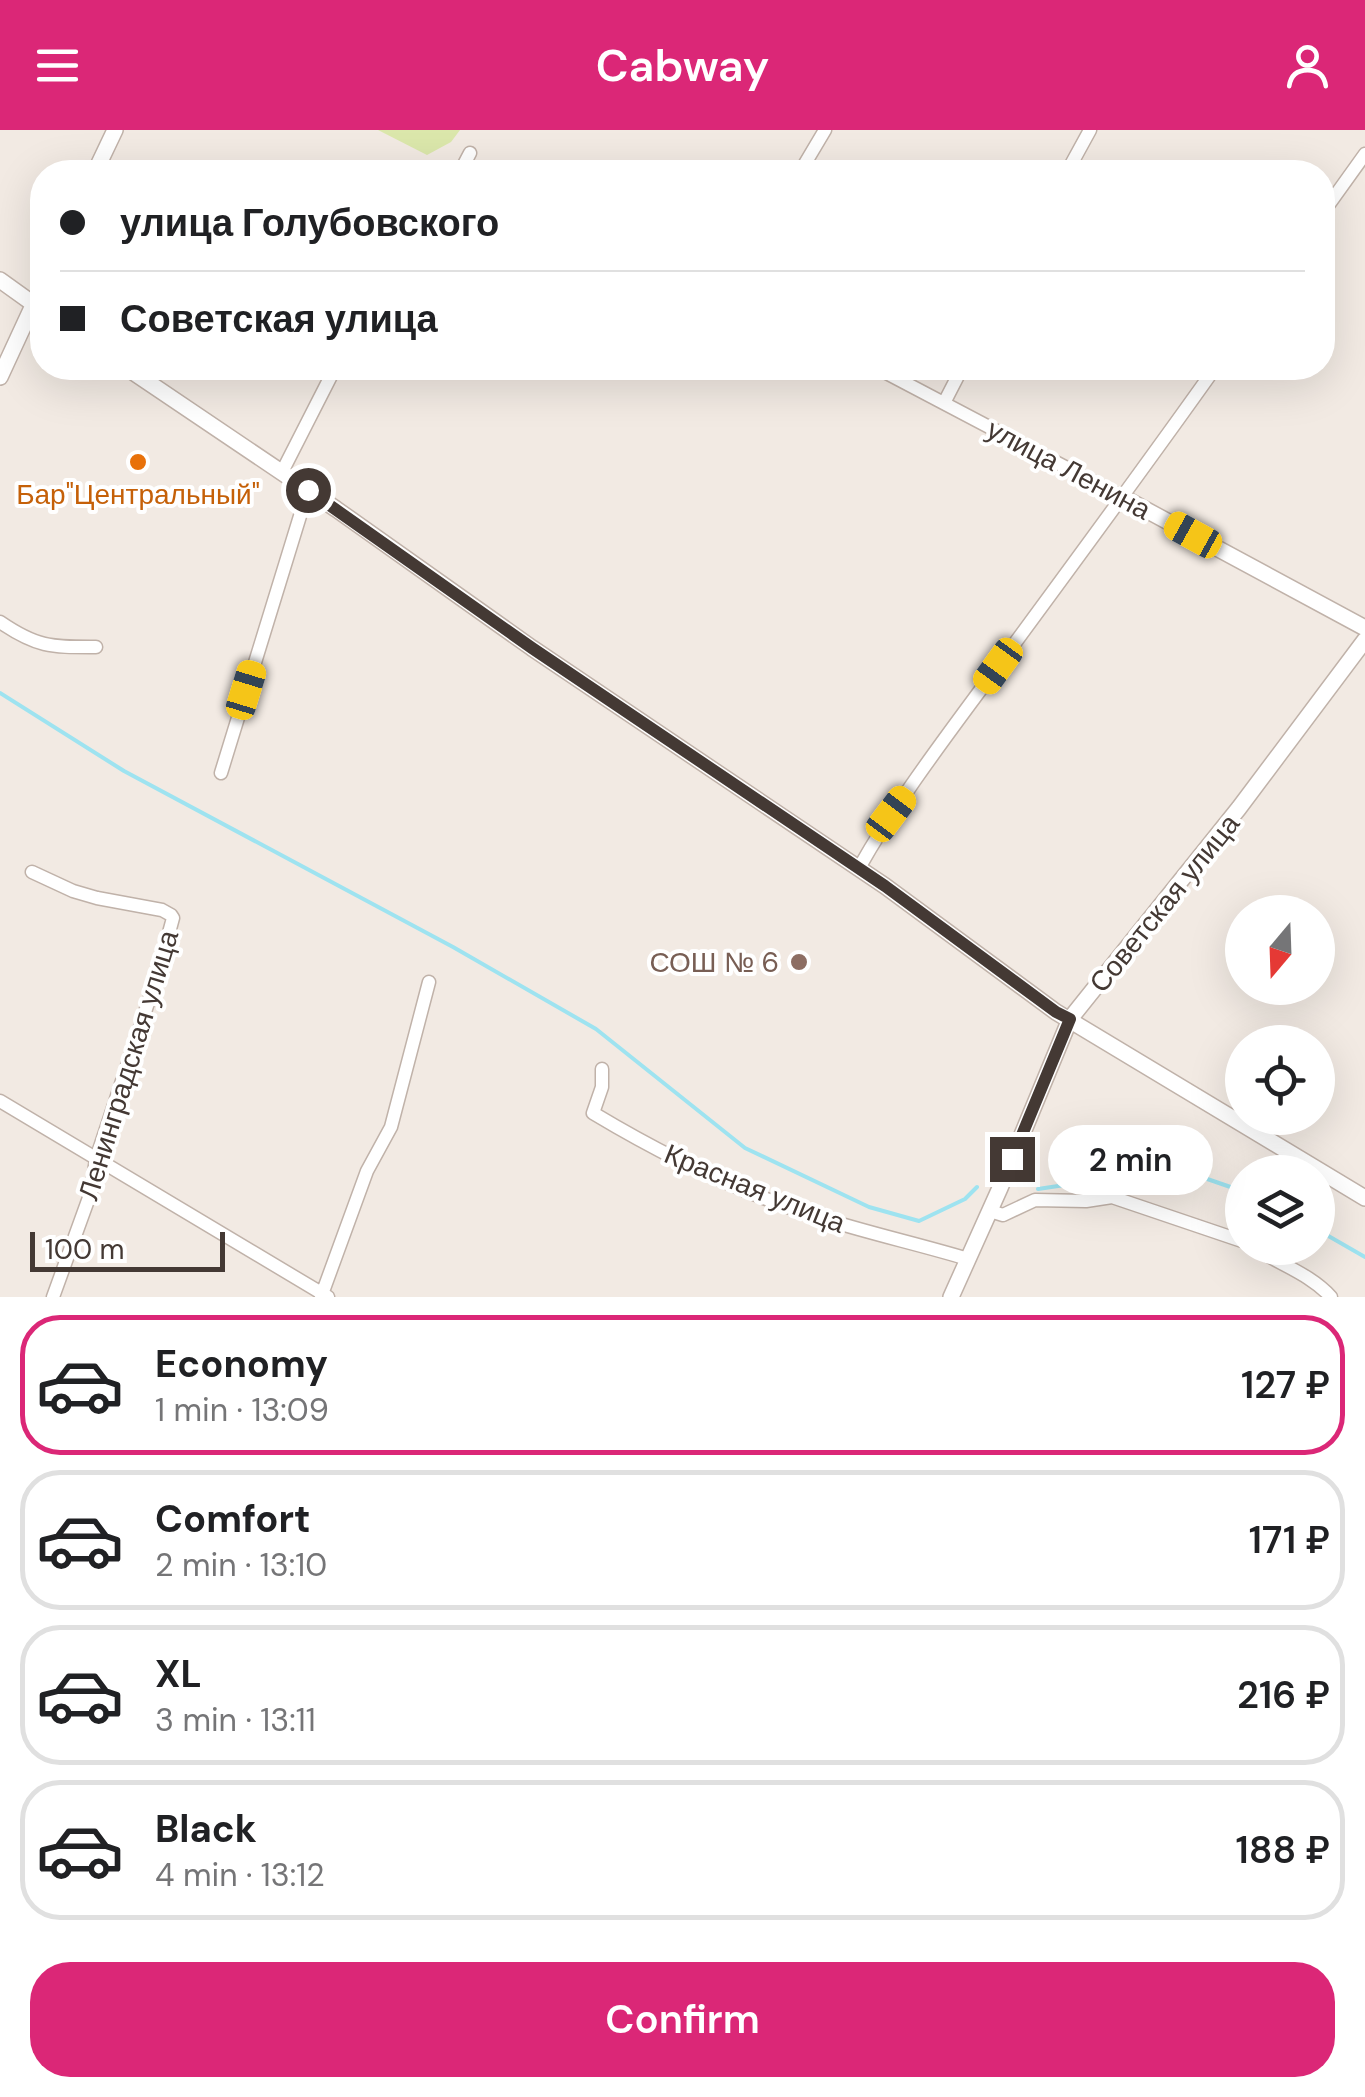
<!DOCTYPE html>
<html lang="en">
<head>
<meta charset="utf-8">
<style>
  body { margin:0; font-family:"DM Sans",sans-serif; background:#f2f2f2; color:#202124; height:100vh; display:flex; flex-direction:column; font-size:38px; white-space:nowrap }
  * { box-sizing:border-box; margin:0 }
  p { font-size:32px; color:#757577 }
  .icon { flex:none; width:55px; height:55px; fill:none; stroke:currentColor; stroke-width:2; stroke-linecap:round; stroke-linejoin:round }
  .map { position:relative; height:1167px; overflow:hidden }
  .sheet { display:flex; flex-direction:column; background:#fff; flex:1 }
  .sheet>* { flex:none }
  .banner { position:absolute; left:30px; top:30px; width:1305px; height:220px; border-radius:40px; box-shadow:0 10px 40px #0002; display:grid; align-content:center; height:220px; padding:0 30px; background:#fff }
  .needle { width:65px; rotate:199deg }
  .buttons { position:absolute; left:1225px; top:765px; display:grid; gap:20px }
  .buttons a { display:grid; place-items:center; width:110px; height:110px; border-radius:50%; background:#fff; box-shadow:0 10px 40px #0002; font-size:50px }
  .scale { position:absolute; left:30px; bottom:25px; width:195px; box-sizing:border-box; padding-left:10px; border:5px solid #443934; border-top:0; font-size:28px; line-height:35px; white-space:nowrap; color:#443934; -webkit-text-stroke:8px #fff; paint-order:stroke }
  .end { position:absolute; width:45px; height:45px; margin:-22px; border:12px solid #443934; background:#fff; box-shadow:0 0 0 5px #fff }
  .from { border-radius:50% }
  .bubble { position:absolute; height:70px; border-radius:35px; background:#fff; box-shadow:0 10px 40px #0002; font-size:32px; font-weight:600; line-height:70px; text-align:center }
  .car { position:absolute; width:30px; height:60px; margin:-30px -15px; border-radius:12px; box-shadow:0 0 8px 2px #0007; background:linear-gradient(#f5c518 24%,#345 0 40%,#f5c518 0 76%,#345 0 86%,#f5c518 0) }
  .banner b { display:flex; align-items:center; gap:35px; height:95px; font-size:38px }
  .banner b+b { border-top:2px solid #e0e0e0 }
  .banner i { width:25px; height:25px; background:#202124 }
  ul { padding:18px 0 0; list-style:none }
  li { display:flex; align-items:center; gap:30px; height:140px; margin:0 20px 15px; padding:0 10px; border:5px solid #e0e0e0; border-radius:40px }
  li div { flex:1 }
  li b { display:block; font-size:38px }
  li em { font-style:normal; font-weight:600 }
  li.selected { border-color:#db2777 }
  li>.icon { width:90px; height:90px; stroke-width:1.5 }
  .action { display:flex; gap:20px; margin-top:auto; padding:20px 30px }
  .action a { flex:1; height:115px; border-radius:40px; background:#db2777; color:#fff; font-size:40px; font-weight:600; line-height:115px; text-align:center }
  header { display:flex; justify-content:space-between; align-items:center; height:130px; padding:0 30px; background:#db2777; color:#fff; font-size:45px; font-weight:600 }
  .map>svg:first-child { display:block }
  .green { fill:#dbe7ab }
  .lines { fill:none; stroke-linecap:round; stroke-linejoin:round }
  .stream { stroke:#9ee3f0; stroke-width:4 }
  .minor-casing { stroke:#c0b2a9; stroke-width:15 }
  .tertiary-casing { stroke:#c0b2a9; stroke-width:18 }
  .minor { stroke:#fff; stroke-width:12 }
  .tertiary { stroke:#fff; stroke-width:15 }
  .route { stroke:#443934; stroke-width:12 }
  .food-dot { fill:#e8710a; stroke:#fff; stroke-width:4 }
  .education-dot { fill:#8d6e63; stroke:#fff; stroke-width:4 }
  .labels { text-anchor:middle; stroke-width:8; stroke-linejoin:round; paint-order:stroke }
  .street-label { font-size:28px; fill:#443934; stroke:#fff }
  .food-label { font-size:28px; fill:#c56008; stroke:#fff }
  .education-label { font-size:28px; fill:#785e54; stroke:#fff; text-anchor:end }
</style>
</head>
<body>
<header><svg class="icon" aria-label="menu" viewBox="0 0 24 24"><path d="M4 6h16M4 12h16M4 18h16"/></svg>Cabway<svg class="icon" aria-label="person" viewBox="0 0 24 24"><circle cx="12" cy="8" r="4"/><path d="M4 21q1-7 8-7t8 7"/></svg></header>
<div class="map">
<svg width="1365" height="1167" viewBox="0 0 1365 1167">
  <rect width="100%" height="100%" fill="#f2eae3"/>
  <path class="green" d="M378,0H460L451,12L427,25Z"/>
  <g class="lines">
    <path class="stream" d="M0,563L124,641L453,817L596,899L745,1018L869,1077L919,1091L965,1069L977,1057
      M1038,1059L1085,1052L1164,1034L1242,1061
      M1318,1100L1365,1127"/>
    <defs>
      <path id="minor" d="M460,42L470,23
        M800,42L825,0
        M1067,42L1090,0
        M1322,84L1365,24
        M877,238L1124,368
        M944,273L962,238
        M282,342L335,238
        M0,492C38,518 52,517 96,517
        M221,643L308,360
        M859,738C899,667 950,602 998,536C1071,437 1144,338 1215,238
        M32,742L73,761L97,768L162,780L171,785L173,788L158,843L96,1029L91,1062L53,1167
        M602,939V957L593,983C663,1025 740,1063 818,1087C868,1103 918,1114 968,1129
        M0,971L328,1167
        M990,1081L1003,1085L1035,1070L1086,1071L1112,1067L1242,1111
        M1255,1118C1281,1135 1310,1144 1331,1167
        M321,1167L367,1041L391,997L429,852"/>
      <path id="tertiary" d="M95,42L115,0
        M0,150L39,178
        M127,238L336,379L532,518L885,756L1056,882L1365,1068
        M0,247L42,156
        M1124,368L1365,498
        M951,1167L1000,1058L1070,889L1239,678L1365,510"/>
    </defs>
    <use href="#minor" class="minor-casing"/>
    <use href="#tertiary" class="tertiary-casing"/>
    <use href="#minor" class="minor"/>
    <use href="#tertiary" class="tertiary"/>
  </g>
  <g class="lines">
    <path class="route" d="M308,360L532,518L885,756L1056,882L1070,889L1012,1029"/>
  </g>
  <circle class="food-dot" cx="138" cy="332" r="10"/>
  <circle class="education-dot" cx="799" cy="832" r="10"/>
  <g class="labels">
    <g class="street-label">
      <text transform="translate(1069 339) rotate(28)" y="10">улица Ленина</text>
      <text transform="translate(1164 773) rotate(-51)" y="10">Советская улица</text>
      <text transform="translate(128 935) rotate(-73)" y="10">Ленинградская улица</text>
      <text transform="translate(755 1058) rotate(22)" y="10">Красная улица</text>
    </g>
    <g class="food-label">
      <text x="138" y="374">Бар"Центральный"</text>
    </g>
    <g class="education-label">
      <text x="779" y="842">СОШ № 6</text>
    </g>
  </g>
</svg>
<div class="buttons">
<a><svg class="needle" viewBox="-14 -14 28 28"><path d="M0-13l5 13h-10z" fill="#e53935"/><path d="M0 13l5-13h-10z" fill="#757577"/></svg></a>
<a><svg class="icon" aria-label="locate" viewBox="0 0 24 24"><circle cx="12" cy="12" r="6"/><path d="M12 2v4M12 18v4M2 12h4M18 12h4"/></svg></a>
<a><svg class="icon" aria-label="layers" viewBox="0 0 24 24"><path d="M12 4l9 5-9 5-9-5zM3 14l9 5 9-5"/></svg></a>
</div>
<div class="scale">100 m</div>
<i class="end from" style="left:308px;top:360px"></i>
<i class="end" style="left:1012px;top:1029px"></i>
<div class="bubble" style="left:1048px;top:995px;width:165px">2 min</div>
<i class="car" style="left:1193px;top:405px;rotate:299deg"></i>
<i class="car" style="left:998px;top:536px;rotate:216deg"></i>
<i class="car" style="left:246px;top:560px;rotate:17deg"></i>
<i class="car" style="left:891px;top:684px;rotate:37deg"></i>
<div class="banner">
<b><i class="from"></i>улица Голубовского</b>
<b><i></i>Советская улица</b>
</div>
</div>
<section class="sheet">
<ul>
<li class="selected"><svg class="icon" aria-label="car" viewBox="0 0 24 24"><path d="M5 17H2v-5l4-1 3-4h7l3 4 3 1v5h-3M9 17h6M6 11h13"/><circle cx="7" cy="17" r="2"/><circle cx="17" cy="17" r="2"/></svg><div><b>Economy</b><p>1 min · 13:09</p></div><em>127 ₽</em></li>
<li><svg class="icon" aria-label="car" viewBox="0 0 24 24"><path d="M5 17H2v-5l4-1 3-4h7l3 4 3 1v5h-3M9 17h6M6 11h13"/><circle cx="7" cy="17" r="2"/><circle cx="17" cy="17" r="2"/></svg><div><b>Comfort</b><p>2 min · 13:10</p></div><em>171 ₽</em></li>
<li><svg class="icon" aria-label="car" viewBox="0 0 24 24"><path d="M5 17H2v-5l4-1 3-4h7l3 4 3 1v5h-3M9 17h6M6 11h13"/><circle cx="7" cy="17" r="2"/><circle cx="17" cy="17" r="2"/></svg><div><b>XL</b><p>3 min · 13:11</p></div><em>216 ₽</em></li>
<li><svg class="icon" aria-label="car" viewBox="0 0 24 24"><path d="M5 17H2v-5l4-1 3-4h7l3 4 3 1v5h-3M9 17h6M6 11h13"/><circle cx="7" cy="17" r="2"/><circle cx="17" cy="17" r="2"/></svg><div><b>Black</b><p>4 min · 13:12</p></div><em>188 ₽</em></li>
</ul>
<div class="action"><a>Confirm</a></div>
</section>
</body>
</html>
